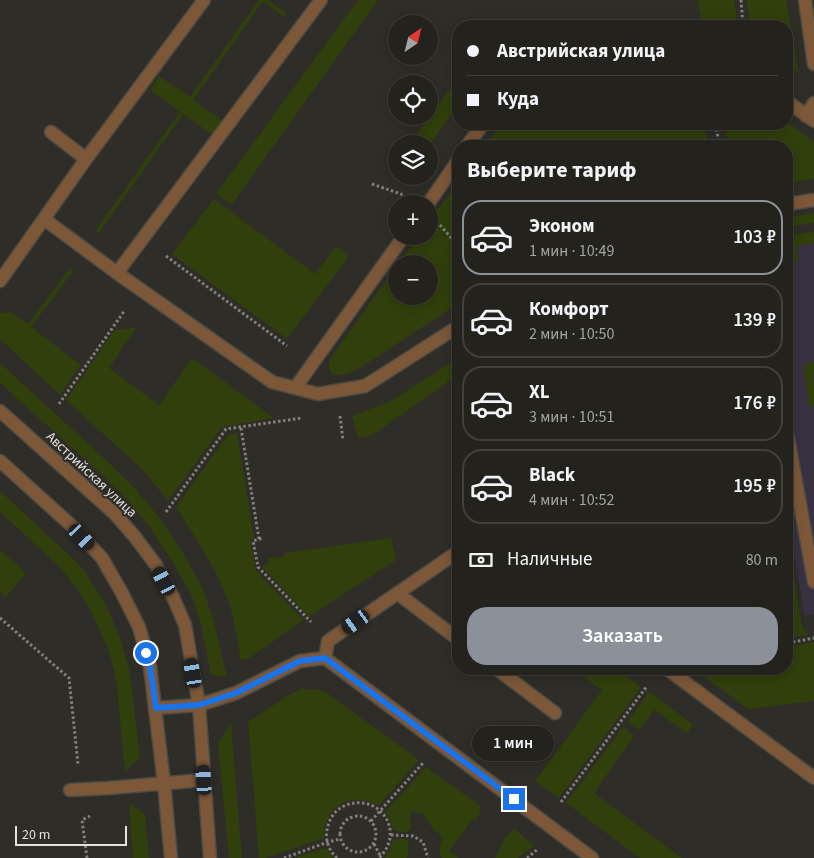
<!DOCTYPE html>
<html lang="ru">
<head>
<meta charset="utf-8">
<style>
  body { margin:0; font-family:"Source Sans 3",sans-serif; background:#2f2f2a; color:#f1f3f6; height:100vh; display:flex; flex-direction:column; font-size:19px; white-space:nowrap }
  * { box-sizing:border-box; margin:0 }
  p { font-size:16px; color:#a3a4a4 }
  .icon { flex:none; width:28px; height:28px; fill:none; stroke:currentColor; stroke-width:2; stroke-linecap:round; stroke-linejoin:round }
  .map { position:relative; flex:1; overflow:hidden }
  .sheet { position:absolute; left:452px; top:140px; width:341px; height:535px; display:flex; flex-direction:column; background:#23221d; border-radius:20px; box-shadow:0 2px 12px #0003,0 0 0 1px #403f3b }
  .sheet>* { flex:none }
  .banner { position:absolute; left:452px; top:20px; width:341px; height:110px; border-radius:20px; box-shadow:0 2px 12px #0003,0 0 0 1px #403f3b; display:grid; align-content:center; height:110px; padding:0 15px; background:#23221d }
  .needle { width:32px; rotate:35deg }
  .tools { position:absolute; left:388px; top:15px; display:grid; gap:10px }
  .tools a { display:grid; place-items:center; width:50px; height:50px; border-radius:50%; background:#23221d; box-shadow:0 2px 12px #0003,0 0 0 1px #403f3b; font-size:25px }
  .scale { position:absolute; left:15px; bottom:12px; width:112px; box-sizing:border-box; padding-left:5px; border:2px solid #e3e2de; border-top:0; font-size:14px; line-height:18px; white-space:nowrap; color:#e3e2de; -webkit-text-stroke:4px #2f2d27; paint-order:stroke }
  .end { position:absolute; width:22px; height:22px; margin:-11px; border:6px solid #1a73e8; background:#fff; box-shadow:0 0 0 2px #fff }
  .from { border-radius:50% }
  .bubble { position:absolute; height:35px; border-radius:18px; background:#23221d; box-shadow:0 2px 12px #0003,0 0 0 1px #403f3b; font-size:16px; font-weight:600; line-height:35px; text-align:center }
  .car { position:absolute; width:15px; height:30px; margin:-15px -8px; border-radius:6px; box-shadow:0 0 4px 1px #0007; background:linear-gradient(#222 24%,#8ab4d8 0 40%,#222 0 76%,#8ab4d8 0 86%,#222 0) }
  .banner b { display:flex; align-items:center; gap:18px; height:48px; font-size:19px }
  .banner b+b { border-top:1px solid #403f3b }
  .banner i { width:12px; height:12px; background:#f1f3f6 }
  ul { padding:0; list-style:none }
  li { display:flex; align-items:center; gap:15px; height:75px; margin:0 10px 8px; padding:0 5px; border:2px solid #403f3b; border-radius:20px }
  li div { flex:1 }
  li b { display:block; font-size:19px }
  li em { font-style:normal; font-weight:600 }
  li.active { border-color:#8c9099 }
  li>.icon { width:45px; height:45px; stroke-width:1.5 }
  h2 { padding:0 15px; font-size:22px; line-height:60px }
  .pay { display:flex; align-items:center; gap:12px; height:55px; padding:0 15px; font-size:19px }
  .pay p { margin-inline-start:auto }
  .cta { display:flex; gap:10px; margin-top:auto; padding:10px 15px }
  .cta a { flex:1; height:58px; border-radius:20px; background:#8c9099; color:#fff; font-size:20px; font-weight:600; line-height:58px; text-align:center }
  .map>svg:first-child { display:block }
  .education { fill:#373141 }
  .green { fill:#313f0c }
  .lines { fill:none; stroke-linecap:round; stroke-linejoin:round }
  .lane-casing { stroke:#4c4a44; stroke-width:15 }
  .street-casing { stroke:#4c4a44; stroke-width:15 }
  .path { stroke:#81807b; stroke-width:3; stroke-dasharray:2.5 2.5; stroke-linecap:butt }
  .lane { stroke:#7c5738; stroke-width:12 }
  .street { stroke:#7c5738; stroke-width:12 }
  .route { stroke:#1a73e8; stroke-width:6 }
  .labels { text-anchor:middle; stroke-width:4; stroke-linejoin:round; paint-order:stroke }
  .street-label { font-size:14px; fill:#e3e2de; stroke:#2f2d27 }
</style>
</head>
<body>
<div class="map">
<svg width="814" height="858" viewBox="0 0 814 858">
  <rect width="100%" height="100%" fill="#2f2d27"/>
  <path class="education" d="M814,234V614L805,616L788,520V238Z"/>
  <path class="green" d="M259,0H268L286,13L284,17L263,1L193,100L223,121L213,135L183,114L99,233L96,230L180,112L150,90L159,76L190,97Z
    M358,0H378L232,204L216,194Z
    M698,0H734L738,26H697L702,25Z
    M747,0H786L799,73L788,65V26H750Z
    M459,76V104L429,145V144H410Z
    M788,123L814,142V179L788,183V146H728L725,124Z
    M503,124H704L708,146H485L499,127Z
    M459,181V303L360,368C353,371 339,379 332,373C331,372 329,367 328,366L330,359L396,267V296H429V264H399L418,236H429V222Z
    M214,199L315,274L336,246L349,256L287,339L172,254Z
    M814,213V223L788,227V218Z
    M814,232V243L796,246L799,261L788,263V236Z
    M70,268L74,270L31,327L81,365L60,395L0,339V313L11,312L28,324Z
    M136,328L109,368L159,405L192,358L274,418L222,427L168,501L143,470L66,400L114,331L121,329Z
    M459,357V374L373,435L358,438L352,416L391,401Z
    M814,362V374L812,375L814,390V405L809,406L804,370V366L807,363Z
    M0,363L109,463L129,482L159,517L183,553L203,589L214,622L227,677L211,675L201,624L191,594L172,561L149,526L127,500L102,475L0,383Z
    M237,433L254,538L250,539L256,571L304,620L248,659L241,660C237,641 235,621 229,603C217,568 195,538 176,507L228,435Z
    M0,491L68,554L84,570L107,607L121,641L130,673L140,758L125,771L116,678L108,648L90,609L73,583L58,565L0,512Z
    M391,538L396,560L309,617L262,566L269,564L268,558L284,557L285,553Z
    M788,540L801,622L803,628L808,635L788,638Z
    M0,550L26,573L6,597L0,592Z
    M814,642V701L749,709L693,669H788V647Z
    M573,669H617L641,687L559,798L535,781L602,690Z
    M302,689L319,690L327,693L419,760L378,806C373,803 368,801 363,800C339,796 323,816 324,838L265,858H259L248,722L292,693Z
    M649,692L693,724L687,733L654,710L639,730L628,721Z
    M231,723L242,858H229L218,744Z
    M623,727L634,736L594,793L682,858H640L566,803Z
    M426,767L482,807L478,812L480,814L475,821L473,819L449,851L459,858H442L439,852L442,838L440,834L434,831L424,814L416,812L410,813L411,829C405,835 400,831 393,830L391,821L385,812Z
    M129,803L145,814L149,858H133Z
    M515,829L534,846L518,858H495C504,846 499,840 515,829Z
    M399,839H405L408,841L409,847L407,858H386L385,856L389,851L393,840Z
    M326,848L334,858H297V857Z"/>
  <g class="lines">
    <defs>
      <path id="lane" d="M805,0L814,64
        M788,102L814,121
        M806,116L814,103
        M51,132L86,159
        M467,146L483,124
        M428,204L459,159
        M788,204L814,200
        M44,219L117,273L272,382L318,394L365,386L459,326
        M117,273L321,0
        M0,281L86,159L204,0
        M295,388L404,236
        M788,437L814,582
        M397,593L459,640
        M325,658L328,641L459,551
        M497,669L555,713
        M667,669L814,778
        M155,708L199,705L236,693L300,661L325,658L592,858
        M70,790L109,788L204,780"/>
      <path id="street" d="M0,411L115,514L135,537L156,565L173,597L185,625L199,705L210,858
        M0,461L73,527L102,558L122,593L139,627L150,666L164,783L171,858"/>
    </defs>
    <use href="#lane" class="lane-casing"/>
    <use href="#street" class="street-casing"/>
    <path class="path" d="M741,0L743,26
      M716,124L719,146
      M372,184L401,194L403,196
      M440,225L459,247
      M166,256L287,346
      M59,404L125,310
      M340,416L343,440
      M241,428L259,539L253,541L258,567L311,622
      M166,512L226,429L302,418
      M259,539L264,538
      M0,618L69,678L78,764
      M788,643L814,638
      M561,802L647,686
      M340 834a18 18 0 1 1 36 0a18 18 0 1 1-36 0Z
      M371,821L423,763
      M391,835L413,836L423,842L428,858
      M374,844L381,857
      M87,858L82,820L90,816
      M284,858L328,842L340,839
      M337,858C328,850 324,837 328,826C330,818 335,810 344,806C378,791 407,831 379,858
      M527,858L538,849"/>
    <use href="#lane" class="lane"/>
    <use href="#street" class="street"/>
  </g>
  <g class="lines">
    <path class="route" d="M146,653L150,666L156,708L199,705L236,693L300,661L325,658L514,799"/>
  </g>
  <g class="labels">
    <g class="street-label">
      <text transform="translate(92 474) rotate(43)" y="5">Австрийская улица</text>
    </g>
  </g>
</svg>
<div class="tools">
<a><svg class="needle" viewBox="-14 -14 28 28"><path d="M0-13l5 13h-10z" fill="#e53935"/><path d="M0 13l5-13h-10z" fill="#a3a4a4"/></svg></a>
<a><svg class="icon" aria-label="locate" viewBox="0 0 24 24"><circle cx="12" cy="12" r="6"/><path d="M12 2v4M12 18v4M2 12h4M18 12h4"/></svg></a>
<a><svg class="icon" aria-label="layers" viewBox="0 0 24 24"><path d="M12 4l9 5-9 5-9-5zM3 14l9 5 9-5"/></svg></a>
<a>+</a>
<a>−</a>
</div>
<div class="scale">20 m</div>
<i class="end from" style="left:146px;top:653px"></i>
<i class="end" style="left:514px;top:799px"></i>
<div class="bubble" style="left:472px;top:726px;width:82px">1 мин</div>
<i class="car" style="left:82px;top:537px;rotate:137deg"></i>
<i class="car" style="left:164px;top:581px;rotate:332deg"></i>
<i class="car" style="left:356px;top:622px;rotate:235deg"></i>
<i class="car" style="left:193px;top:673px;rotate:350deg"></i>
<i class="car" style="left:204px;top:780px;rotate:356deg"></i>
<div class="banner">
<b><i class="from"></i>Австрийская улица</b>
<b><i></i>Куда</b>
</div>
<section class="sheet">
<h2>Выберите тариф</h2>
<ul>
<li class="active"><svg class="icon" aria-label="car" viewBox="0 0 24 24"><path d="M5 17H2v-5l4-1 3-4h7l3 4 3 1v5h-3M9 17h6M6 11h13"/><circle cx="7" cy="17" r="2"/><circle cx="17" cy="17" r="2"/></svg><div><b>Эконом</b><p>1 мин · 10:49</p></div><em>103 ₽</em></li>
<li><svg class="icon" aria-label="car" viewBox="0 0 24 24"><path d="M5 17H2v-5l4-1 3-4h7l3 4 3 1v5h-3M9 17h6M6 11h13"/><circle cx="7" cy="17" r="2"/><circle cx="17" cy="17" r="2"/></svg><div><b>Комфорт</b><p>2 мин · 10:50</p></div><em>139 ₽</em></li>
<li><svg class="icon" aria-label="car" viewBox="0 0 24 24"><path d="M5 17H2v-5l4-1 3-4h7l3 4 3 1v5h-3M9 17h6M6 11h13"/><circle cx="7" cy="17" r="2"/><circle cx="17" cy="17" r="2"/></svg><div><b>XL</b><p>3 мин · 10:51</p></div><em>176 ₽</em></li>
<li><svg class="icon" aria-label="car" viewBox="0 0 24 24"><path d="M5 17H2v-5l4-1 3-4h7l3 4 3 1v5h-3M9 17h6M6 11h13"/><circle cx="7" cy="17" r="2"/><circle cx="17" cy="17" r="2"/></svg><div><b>Black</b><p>4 мин · 10:52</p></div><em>195 ₽</em></li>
</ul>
<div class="pay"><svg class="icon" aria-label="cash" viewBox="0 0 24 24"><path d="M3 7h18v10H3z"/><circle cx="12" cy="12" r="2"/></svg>Наличные<p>80 m</p></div>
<div class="cta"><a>Заказать</a></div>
</section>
</div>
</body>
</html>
